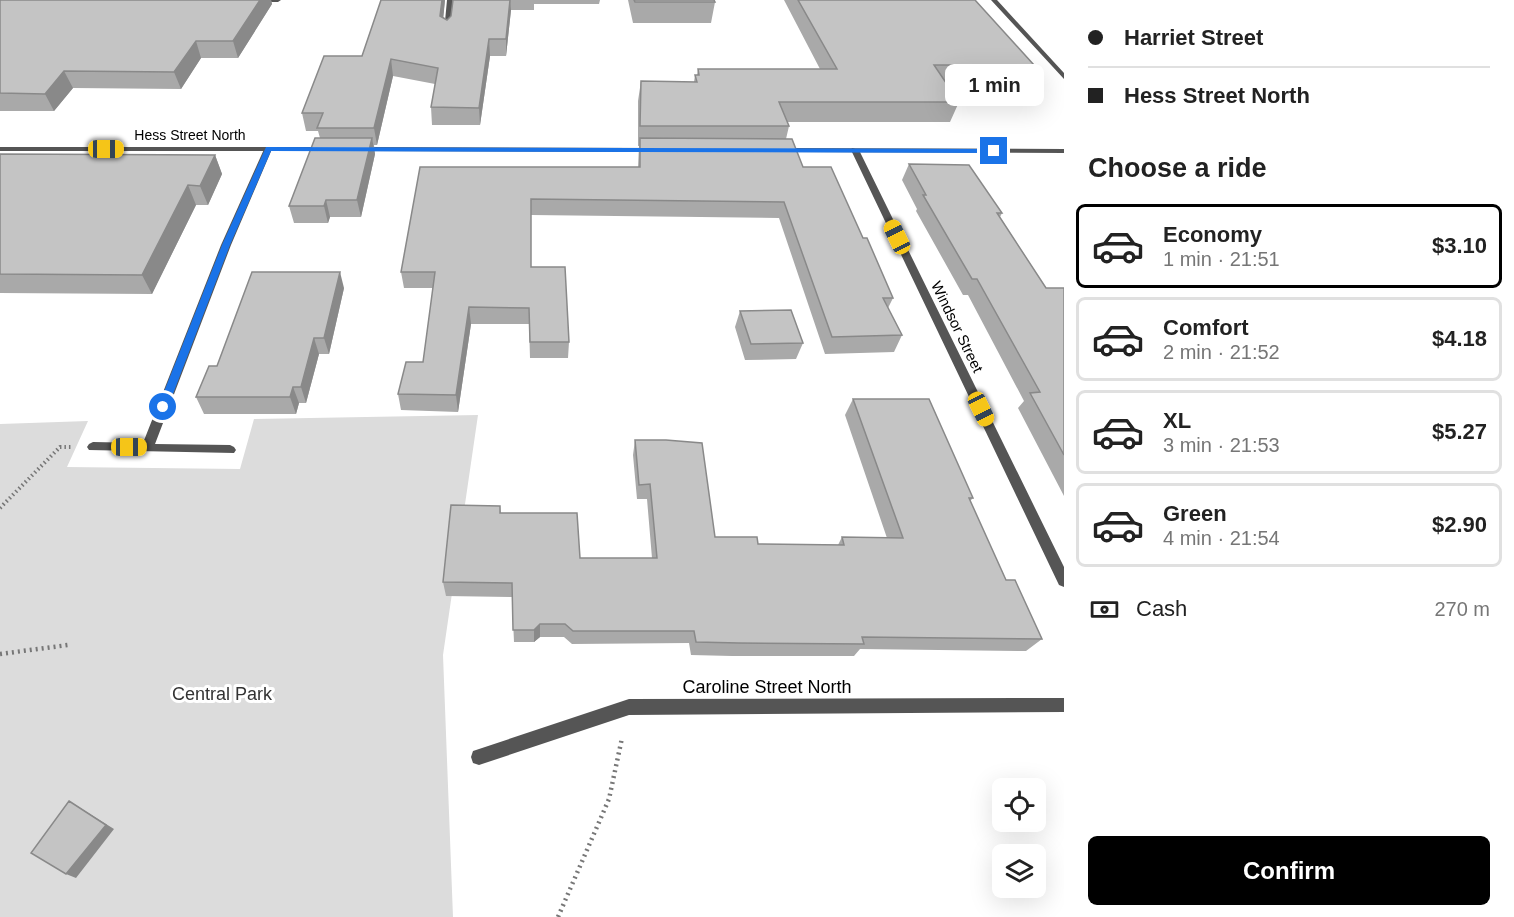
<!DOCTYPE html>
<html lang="en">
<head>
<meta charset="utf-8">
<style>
  body { margin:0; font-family:Arial,sans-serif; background:#f6f6f6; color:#222; height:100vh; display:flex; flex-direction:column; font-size:22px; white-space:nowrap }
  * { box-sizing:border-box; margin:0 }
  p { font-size:20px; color:#767676 }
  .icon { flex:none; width:33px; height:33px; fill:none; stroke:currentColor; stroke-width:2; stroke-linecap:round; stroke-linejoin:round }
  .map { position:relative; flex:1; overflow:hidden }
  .sheet { display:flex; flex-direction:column; background:#fff; width:450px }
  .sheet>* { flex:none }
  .guide { display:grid; align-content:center; height:132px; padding:0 24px; background:#fff }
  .tools { position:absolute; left:992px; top:778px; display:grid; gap:12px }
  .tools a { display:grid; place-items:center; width:54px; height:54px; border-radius:9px; background:#fff; box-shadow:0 6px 24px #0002; font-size:30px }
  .end { position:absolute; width:27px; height:27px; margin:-14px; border:8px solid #1a73e8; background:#fff; box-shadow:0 0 0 3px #fff }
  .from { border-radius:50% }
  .bubble { position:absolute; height:42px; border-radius:9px; background:#fff; box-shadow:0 6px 24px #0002; font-size:20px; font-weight:800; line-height:42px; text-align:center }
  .car { position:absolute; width:18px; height:36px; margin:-18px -9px; border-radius:8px; box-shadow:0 0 4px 2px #0007; background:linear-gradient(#f5c518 24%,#345 0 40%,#f5c518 0 76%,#345 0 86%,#f5c518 0) }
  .guide b { display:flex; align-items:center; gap:21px; height:57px; font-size:22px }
  .guide b+b { border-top:2px solid #e0e0e0 }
  .guide i { width:15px; height:15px; background:#222 }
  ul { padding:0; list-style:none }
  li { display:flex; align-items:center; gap:18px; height:84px; margin:0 12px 9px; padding:0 12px; border:3px solid #e0e0e0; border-radius:9px }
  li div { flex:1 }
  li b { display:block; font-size:22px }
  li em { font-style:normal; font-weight:800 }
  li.on { border-color:#000 }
  li>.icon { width:54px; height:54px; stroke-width:1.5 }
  h2 { padding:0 24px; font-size:27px; line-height:72px }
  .pay { display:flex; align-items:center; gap:15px; height:66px; padding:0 24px; font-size:22px }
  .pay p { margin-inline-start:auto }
  .button { display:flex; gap:12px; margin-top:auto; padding:12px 24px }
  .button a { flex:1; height:69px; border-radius:9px; background:#000; color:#fff; font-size:24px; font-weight:800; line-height:69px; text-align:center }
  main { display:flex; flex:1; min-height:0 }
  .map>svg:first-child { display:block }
  .green { fill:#dcdcdc }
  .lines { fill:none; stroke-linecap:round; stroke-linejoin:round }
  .path-far1 { stroke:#777; stroke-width:4; stroke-dasharray:1.5 3; stroke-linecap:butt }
  .path { stroke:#777; stroke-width:4.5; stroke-dasharray:2 4; stroke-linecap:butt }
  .service { fill:#555; fill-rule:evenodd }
  .minor { fill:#555; fill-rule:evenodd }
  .tertiary { fill:#555; fill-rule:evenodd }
  .wall { fill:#a9a9a9 }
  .shaded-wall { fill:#898989 }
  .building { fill:#c4c4c4; stroke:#898989; stroke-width:1.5 }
  .route { fill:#1a73e8 }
  .labels { text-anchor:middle; stroke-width:6; stroke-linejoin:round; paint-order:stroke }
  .far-street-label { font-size:14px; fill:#000; stroke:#fff }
  .street-label { font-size:15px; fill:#000; stroke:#fff }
  .near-street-label { font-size:18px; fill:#000; stroke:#fff }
  .near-park-label { font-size:18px; fill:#333; stroke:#fff }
</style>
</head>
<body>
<main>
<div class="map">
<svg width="1064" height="917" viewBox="0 0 1064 917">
  <rect width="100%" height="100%" fill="#fff"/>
  <path class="green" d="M478,415L443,655L453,917H0V424L88,421L67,467L240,469L254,419Z"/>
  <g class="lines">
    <path class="path-far1" d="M0,508L60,447H72"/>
    <path class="path" d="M0,654L68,645
      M558,917L609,799L622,738"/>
    <path class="service" d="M252,0H281L278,2H255Z"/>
    <path class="minor" d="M447,0H453L450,32L447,34L444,32Z
      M265,147L272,149L231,245L155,444L230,445L234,447L236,450L234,453L89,450L87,447L89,444L93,442L143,443L221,245Z
      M852,148L859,150L1064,567V587L1059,585L851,150Z
      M1064,698V712L629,715L479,765L473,763L471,757L473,751L629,699Z"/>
    <path class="tertiary" d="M991,0H997L1064,73V79Z
      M0,147H325L329,149L325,151H0Z
      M357,147L655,148L659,150L655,152L360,151L356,149Z
      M777,148L1064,149V153L780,152H777Z"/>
  </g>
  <path class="wall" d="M0,0H271L272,4L238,58H201L181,89L73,88L54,111H0Z
    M381,0H445L443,17L447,20L451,16L453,0H600L599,4H534V10H511L506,56H490L480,125H432L431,107L435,84L393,76L377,145H374L375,154L361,217H330L328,223H294L289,206L320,138L318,131H306L302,113L362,56Z
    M628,0H714L715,2L711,23H633Z
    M784,0H976V1L1034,65L1024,84L947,85L959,102L950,122H787L789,126L786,139L803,167L863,238L893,298L888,308L902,335L894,352L825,354L779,218L531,215V267L569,342L568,358H530L529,324H471L458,412L401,410L398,394L423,362L433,288H404L401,272L420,167H638L639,146H638V101L641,81L694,82L695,75H697L698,69H820Z
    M0,154L215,155L222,174L208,205H196L152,294L0,293Z
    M909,164L1002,213L1000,217L1046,288H1064V496L1018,408L1024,401L968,295H963L916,211L917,209L902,180Z
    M344,288L329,354H319L306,403H299L296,414H204L196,397L217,366Z
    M740,311L803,343L796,359L745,360L735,327Z
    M853,399L973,498L970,501L1006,580L1042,639L1026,651L860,649L854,656H732L691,655L689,643L572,644L564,637H540L534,642H514L512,597L446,596L443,582L500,506L501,513L580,558H652L647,499H637L633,455L635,440L715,537L758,544L838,545L842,537L887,538L845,415Z"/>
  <path class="shaded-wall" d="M260,0H271L272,4L238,58L233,41Z
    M442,0H445L442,32L440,16Z
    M510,0L511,10L506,56V39Z
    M489,39L490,56L480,125L479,108Z
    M196,41L201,58L181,89L174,72Z
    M391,59L393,76L377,145L374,128Z
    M64,71L73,88L54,111L45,94Z
    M372,138L375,154L361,217L357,200Z
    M215,155L222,174L208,205L200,186Z
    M188,185L196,205L152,294L142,275Z
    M326,200L330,217L328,223L324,206Z
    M340,272L344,288L329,354L324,338Z
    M469,307L471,324L458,412L456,395Z
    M314,338L319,354L306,403L301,387Z
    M293,387L299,403L296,414L290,397Z
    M540,624V637L534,642V630Z
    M69,801L114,829L76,878L66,874Z"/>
  <path class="building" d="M0,0H260L233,41H196L174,72L64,71L45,94L0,93Z
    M381,0H442L440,16L447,20L451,16L453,0H510L506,39H489L479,108L431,107L438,68L391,59L374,128H317L323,113H302L324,56H362Z
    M634,0H714L715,2H635Z
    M798,0H975L1034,65H934L959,102H779L789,126H640L641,81L697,82L695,75H699L698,69H837Z
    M315,138H372L357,200H326L324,206H289Z
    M640,138L792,139L803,167H831L863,238H867L893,298H883L902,335L832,337L784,202L531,199V267H565L569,342H530L529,308L469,307L456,395L398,394L406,362H423L435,272H401L420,167H640Z
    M0,154L215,155L200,186L188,185L142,275L0,274Z
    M909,164L969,165L1002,213H997L1046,288H1064V455L1030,393L1040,392L977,279H972L923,195H926Z
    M252,272H340L324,338H314L301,387H293L290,397H196L209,366H217Z
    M791,310L803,343L751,344L740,311Z
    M853,399H929L973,498H969L1006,580H1015L1042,639L862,637L864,644L739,643L696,642L694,631H573L565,624H540L534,630H513L512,583L443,582L451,505L500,506V513H577L580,558H657L650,484L639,485L635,440H666L702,443L715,537H757L758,544L844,545L842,537L903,538Z
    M69,801L106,825L66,874L31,853Z"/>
  <path class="route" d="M266,147L994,149L998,151L994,153L271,151L230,245L168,407L166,409H160L158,407L222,245Z"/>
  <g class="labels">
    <g class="far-street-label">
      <text x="190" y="140">Hess Street North</text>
    </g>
    <g class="street-label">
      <text transform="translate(957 327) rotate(64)" y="5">Windsor Street</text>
    </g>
    <g class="near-street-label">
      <text x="767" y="693">Caroline Street North</text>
    </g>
    <g class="near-park-label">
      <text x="222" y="700">Central Park</text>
    </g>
  </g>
</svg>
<div class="tools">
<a><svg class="icon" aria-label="locate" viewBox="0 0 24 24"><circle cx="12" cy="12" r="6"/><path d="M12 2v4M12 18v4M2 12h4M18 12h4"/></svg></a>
<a><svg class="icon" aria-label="layers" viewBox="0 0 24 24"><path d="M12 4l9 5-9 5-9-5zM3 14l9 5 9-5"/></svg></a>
</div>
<i class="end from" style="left:163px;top:407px"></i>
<i class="end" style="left:994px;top:151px"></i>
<div class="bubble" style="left:945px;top:64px;width:99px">1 min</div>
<i class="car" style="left:106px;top:149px;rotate:90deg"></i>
<i class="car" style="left:897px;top:237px;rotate:334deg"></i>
<i class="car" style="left:981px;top:409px;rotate:154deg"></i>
<i class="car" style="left:129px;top:447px;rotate:90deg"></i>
</div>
<section class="sheet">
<div class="guide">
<b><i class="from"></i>Harriet Street</b>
<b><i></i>Hess Street North</b>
</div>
<h2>Choose a ride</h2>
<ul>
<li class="on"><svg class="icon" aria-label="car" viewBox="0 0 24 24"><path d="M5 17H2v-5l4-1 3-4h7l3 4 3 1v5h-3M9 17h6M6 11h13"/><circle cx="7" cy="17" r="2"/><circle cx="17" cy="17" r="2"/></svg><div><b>Economy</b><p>1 min · 21:51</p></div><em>$3.10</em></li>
<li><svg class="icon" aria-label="car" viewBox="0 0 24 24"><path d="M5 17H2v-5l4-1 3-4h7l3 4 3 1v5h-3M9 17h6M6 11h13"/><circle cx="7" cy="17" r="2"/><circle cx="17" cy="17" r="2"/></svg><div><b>Comfort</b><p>2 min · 21:52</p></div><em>$4.18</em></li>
<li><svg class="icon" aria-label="car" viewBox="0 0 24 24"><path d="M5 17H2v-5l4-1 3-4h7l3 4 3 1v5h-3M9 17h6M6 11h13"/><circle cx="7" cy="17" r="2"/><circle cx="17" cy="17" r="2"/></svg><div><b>XL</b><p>3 min · 21:53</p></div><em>$5.27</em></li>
<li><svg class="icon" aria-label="car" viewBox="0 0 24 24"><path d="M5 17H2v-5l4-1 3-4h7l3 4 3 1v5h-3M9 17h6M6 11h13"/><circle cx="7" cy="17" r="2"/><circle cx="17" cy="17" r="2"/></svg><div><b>Green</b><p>4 min · 21:54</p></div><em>$2.90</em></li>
</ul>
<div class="pay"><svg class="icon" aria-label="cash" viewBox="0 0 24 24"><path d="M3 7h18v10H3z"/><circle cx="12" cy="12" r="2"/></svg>Cash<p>270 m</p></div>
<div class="button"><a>Confirm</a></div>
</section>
</main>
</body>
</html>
